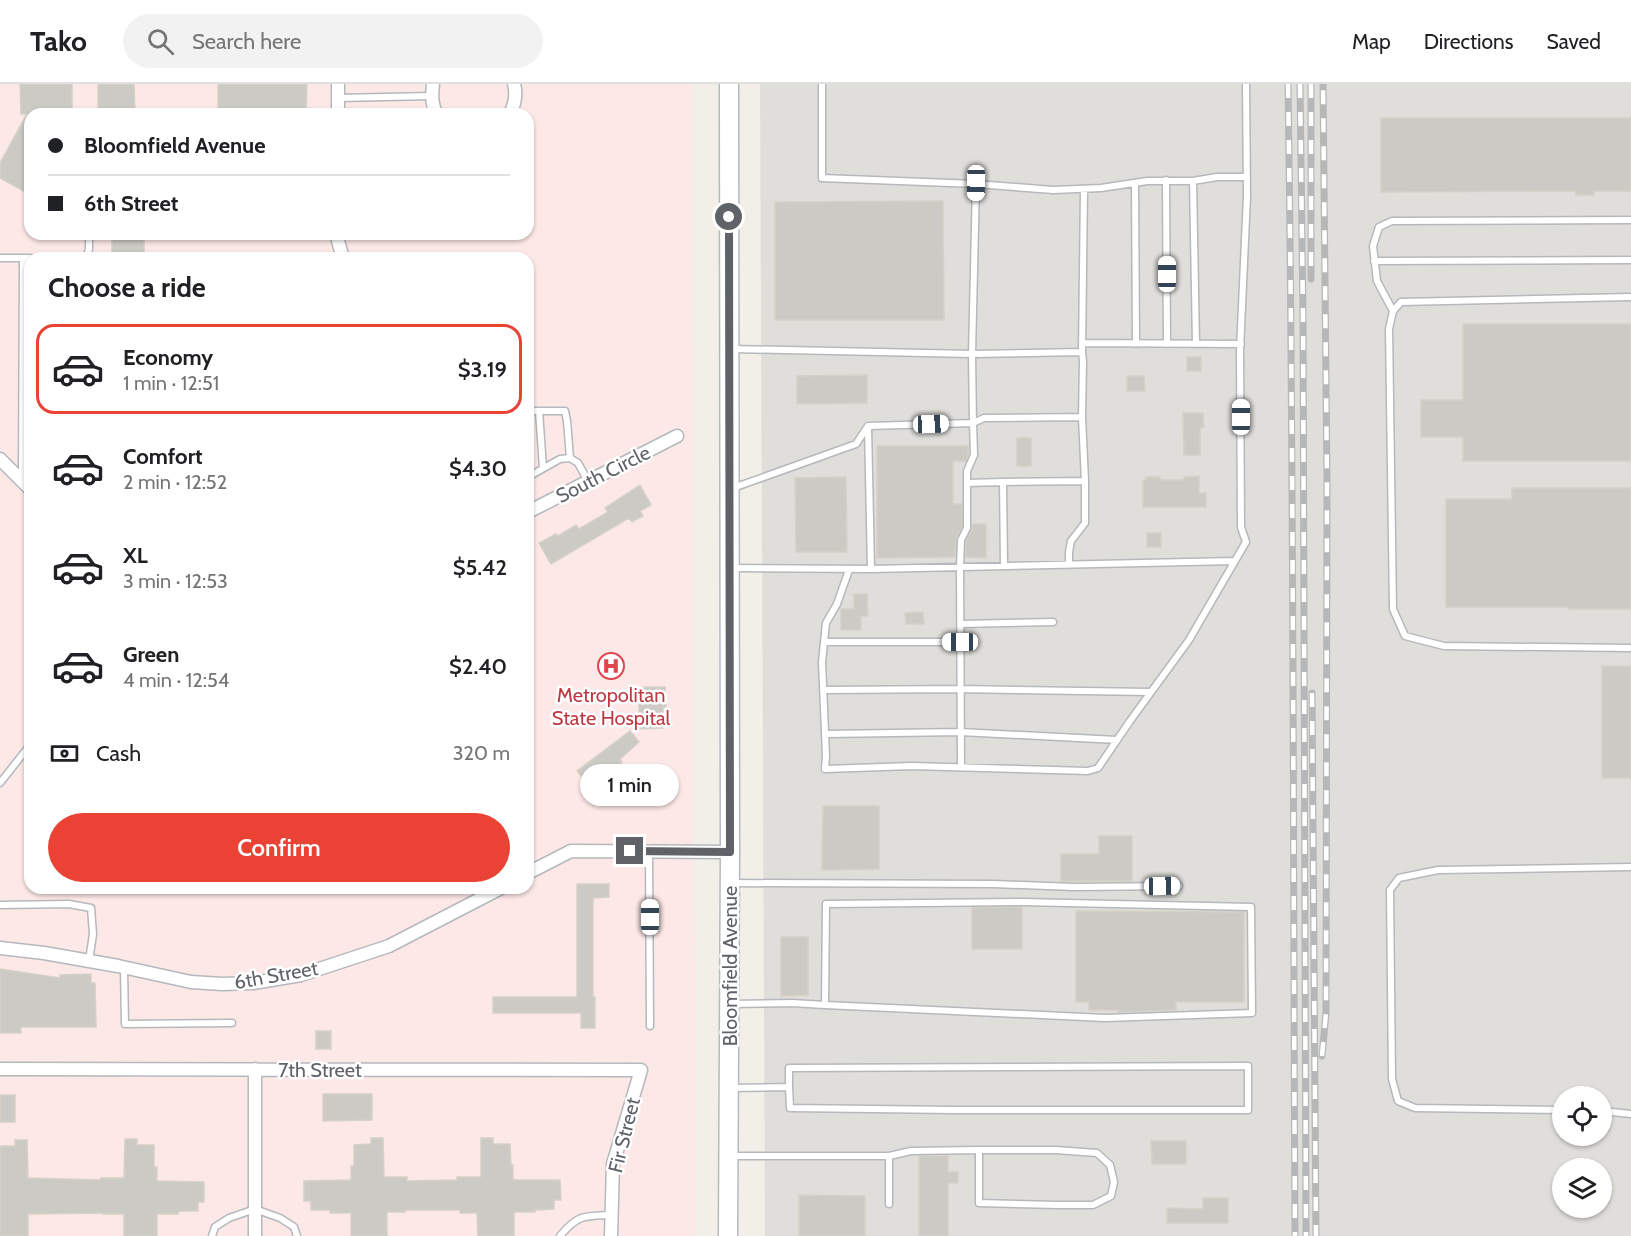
<!DOCTYPE html>
<html lang="en">
<head>
<meta charset="utf-8">
<style>
  body { margin:0; font-family:Cabin,sans-serif; background:#f2f2f2; color:#202124; height:100vh; display:flex; flex-direction:column; font-size:22px; white-space:nowrap }
  * { box-sizing:border-box; margin:0 }
  p { font-size:20px; color:#757577 }
  .icon { flex:none; width:33px; height:33px; fill:none; stroke:currentColor; stroke-width:2; stroke-linecap:round; stroke-linejoin:round }
  .map { position:relative; flex:1; overflow:hidden }
  .panel { position:absolute; left:24px; top:168px; width:510px; height:642px; display:flex; flex-direction:column; background:#fff; border-radius:18px; box-shadow:0 2px 4px #0004 }
  .panel>* { flex:none }
  .hud { position:absolute; left:24px; top:24px; width:510px; height:132px; border-radius:18px; box-shadow:0 2px 4px #0004; display:grid; align-content:center; height:132px; padding:0 24px; background:#fff }
  .controls { position:absolute; left:1552px; top:1002px; display:grid; gap:12px }
  .controls a { display:grid; place-items:center; width:60px; height:60px; border-radius:50%; background:#fff; box-shadow:0 2px 4px #0004; font-size:30px }
  .end { position:absolute; width:27px; height:27px; margin:-14px; border:8px solid #5f6368; background:#fff; box-shadow:0 0 0 3px #fff }
  .from { border-radius:50% }
  .bubble { position:absolute; height:42px; border-radius:21px; background:#fff; box-shadow:0 2px 4px #0004; font-size:20px; font-weight:600; line-height:42px; text-align:center }
  .car { position:absolute; width:18px; height:36px; margin:-18px -9px; border-radius:8px; box-shadow:0 0 4px 2px #0007; background:linear-gradient(#fff 24%,#345 0 40%,#fff 0 76%,#345 0 86%,#fff 0) }
  .hud b { display:flex; align-items:center; gap:21px; height:57px; font-size:22px }
  .hud b+b { border-top:2px solid #e0e0e0 }
  .hud i { width:15px; height:15px; background:#202124 }
  ul { padding:0; list-style:none }
  li { display:flex; align-items:center; gap:18px; height:90px; margin:0 12px 9px; padding:0 12px; border:3px solid transparent; border-radius:18px }
  li div { flex:1 }
  li b { display:block; font-size:22px }
  li em { font-style:normal; font-weight:600 }
  li.active { border-color:#ea4335 }
  li>.icon { width:54px; height:54px; stroke-width:1.5 }
  h2 { padding:0 24px; font-size:27px; line-height:72px }
  .pay { display:flex; align-items:center; gap:15px; height:66px; padding:0 24px; font-size:22px }
  .pay p { margin-inline-start:auto }
  .button { display:flex; gap:12px; margin-top:auto; padding:12px 24px }
  .button a { flex:1; height:69px; border-radius:36px; background:#ea4335; color:#fff; font-size:24px; font-weight:600; line-height:69px; text-align:center }
  header { display:flex; align-items:center; gap:36px; box-sizing:border-box; height:84px; padding:0 30px; background:#fff; border-bottom:2px solid #e0e0e0 }
  header strong { font-size:28px }
  nav { display:flex; gap:33px; margin-inline-start:auto; font-size:21px }
  .search { width:420px; height:54px; background:#f2f2f2; display:flex; align-items:center; gap:15px; box-sizing:border-box; padding:0 21px; border-radius:33px; color:#757577; font-size:22px }
  .map>svg:first-child { display:block }
  .industrial { fill:#e0deda; fill-rule:evenodd }
  .medical { fill:#fce8e6; fill-rule:evenodd }
  .building { fill:#cccac5; stroke:#d6d1c6; stroke-width:1.5 }
  .lines { fill:none; stroke-linecap:round; stroke-linejoin:round }
  .service-casing { stroke:#b5b8bc; stroke-width:9 }
  .minor-casing { stroke:#b5b8bc; stroke-width:15 }
  .secondary-casing { stroke:#b6babf; stroke-width:21 }
  .service { stroke:#fff; stroke-width:6 }
  .minor { stroke:#fff; stroke-width:12 }
  .secondary { stroke:#fff; stroke-width:18 }
  .rail-casing { stroke:#b6b7b8; stroke-width:7 }
  .rail { stroke:#fff; stroke-width:4.5; stroke-dasharray:14; stroke-linecap:butt }
  .route { stroke:#5f6368; stroke-width:8 }
  .labels { text-anchor:middle; stroke-width:5; stroke-linejoin:round; paint-order:stroke }
  .street-label { font-size:20px; fill:#5f6368; stroke:#fff }
  .health-label { font-size:20px; fill:#be3a42; stroke:#fff }
</style>
</head>
<body>
<header>
<strong>Tako</strong>
<div class="search"><svg class="icon" aria-label="search" viewBox="0 0 24 24"><circle cx="10" cy="10" r="6"/><path d="M15 15l6 6"/></svg>Search here</div>
<nav><a>Map</a><a>Directions</a><a>Saved</a></nav>
</header>
<div class="map">
<svg width="1631" height="1152" viewBox="0 0 1631 1152">
  <rect width="100%" height="100%" fill="#f1efe8"/>
  <path class="industrial" d="M760,0H1631V1152H765ZM1563,1012H1602V1052H1563ZM1563,1084H1602V1124H1563Z"/>
  <path class="medical" d="M0,0H692L695,1152H0ZM30,30H528V150H30ZM30,174H528V804H30Z"/>
  <path class="building" d="M20,0H72V27H62V30H30V99L25,108L0,94V79L27,30H21Z
    M98,0H134L135,30H98Z
    M218,0H307L306,29L222,30L220,26H218Z
    M1381,34H1631V107H1594V111H1576V107L1381,108Z
    M943,117L944,236H775V118Z
    M112,150H144V174H112Z
    M1463,240H1631V377H1463V353H1421V316H1463Z
    M1187,273H1201V287H1187Z
    M867,291V319L797,320V292Z
    M1127,292H1144L1145,307H1127Z
    M1183,329H1203L1204,343H1201L1200,346V371H1184Z
    M1017,354H1031V382H1017Z
    M877,362H968V372L966,377H953V420H962V443L956,455L955,473L877,474Z
    M1199,392V409H1206V423H1143V396H1146V393H1160V396H1184V393Z
    M846,393L847,468H796L795,394Z
    M640,401L651,421L640,427L643,432L632,438L629,434L551,480L539,459L556,450L558,452L576,441L579,445L608,428L605,424Z
    M1512,404H1631V525H1568V523H1446V415H1512Z
    M972,440H986V474L966,473V457L972,446Z
    M1147,449H1161V463H1147Z
    M854,510H867L868,532H861V546H841V525H854Z
    M923,528L924,540H906L905,529Z
    M1602,582H1631V694H1602Z
    M643,603H665L666,623H663V644L639,645V617H643Z
    M630,647L639,658L620,675L622,678L605,691L608,694L592,706L577,687Z
    M823,722H879V785L822,786Z
    M1099,752H1132V797H1061V770H1099Z
    M577,800H609V813L593,814V913H595V944H581V929H493V913H577Z
    M1022,823V865H972V824Z
    M1076,827L1244,828V918H1176V926L1118,928V926H1089V918H1076Z
    M781,853H808V911L781,912Z
    M0,885L60,894V891L91,890V899H95L96,943H21V949H0Z
    M316,947H331V965H316Z
    M323,1010H372V1036L323,1037Z
    M0,1011H15V1038H0Z
    M371,1054H383L384,1093H407V1097L457,1096V1093H481V1054H493V1060H510L511,1081H513V1096H560L561,1116H554V1125L535,1126V1128H514V1152H478L477,1129H460V1126H405V1128H387V1152H351V1129H330V1126H311V1117H304V1097L351,1096V1082H354V1061L371,1060Z
    M125,1055H137V1061H154V1083H157V1097L204,1098V1118H198V1127H179L178,1130H157V1152H124V1130H103V1129L28,1130V1152H0V1062H15V1056H27L28,1094L101,1096V1094H124Z
    M1151,1057H1186V1080H1152Z
    M919,1072H948V1088H958V1099H948V1152H919Z
    M799,1111L865,1112V1152H799Z
    M1203,1114H1228V1139H1167V1124L1203,1125Z"/>
  <g class="lines">
    <defs>
      <path id="service" d="M338,14L432,12
        M1166,96L1167,260
        M1193,97L1196,260
        M1135,99L1136,260
        M976,100L1053,106L1101,104L1147,97H1193L1217,93H1247
        M0,174H30
        M86,174L89,165V150
        M1374,177L1631,176
        M1631,213L1401,218L1393,227L1389,245L1393,525L1405,552L1444,562L1631,564
        M1393,227L1377,197L1373,162L1379,143L1392,137L1631,136
        M1082,259L1241,260
        M733,265L972,270L976,100L822,94V0
        M1082,268L1084,105
        M528,327H565L567,337L570,374
        M539,327L543,384
        M528,393L560,375L570,374L578,379L588,397
        M22,396L23,174
        M1003,398L1085,397V439L1071,457L1069,468V481
        M967,399L1003,398L1004,482
        M733,404L856,360L868,342L973,339L972,270L1082,268L1083,277L1082,333
        M730,484L871,485L868,342
        M871,485L1234,477
        M849,486L837,520L826,539L822,578L826,672L825,685L912,682L1088,687L1098,684L1130,637L1189,556L1246,458L1241,443L1240,266L1247,112L1246,0
        M960,540L1053,538
        M825,558H960
        M824,606L960,605L1151,608
        M826,650L960,648L1117,656
        M961,683L960,483L961,456L967,444V387L974,371L973,339L984,334L1082,333L1085,397
        M0,699L30,661
        M649,768L650,942
        M731,799L994,800L1074,803L1179,802
        M0,821L69,820L91,824L93,850L89,877
        M124,884L125,940L232,939
        M730,920L792,919L825,921L1105,934L1252,929L1251,823L1022,818L826,820L825,921
        M730,1004L789,1003V984L1248,982V1026H954L790,1024L789,1003
        M1563,1026L1415,1024L1398,1017L1392,995L1390,806L1399,794L1438,786L1631,783
        M1602,1027L1631,1030
        M729,1072H889V1120
        M889,1072L911,1067L979,1066H1056L1097,1069L1110,1081L1114,1098L1111,1112L1093,1121H1058L979,1119V1066
        M212,1152L215,1143L229,1134L255,1125L280,1134L294,1143L297,1152
        M560,1152C578,1130 585,1132 611,1131"/>
      <path id="minor" d="M338,0V30
        M433,0C432,10 431,21 437,30
        M510,30C515,20 517,11 514,0
        M338,150V157L343,174
        M0,375L30,405
        M528,428L677,352
        M528,789L571,767L730,768
        M0,864L44,869L118,882L191,898L222,900L253,899L301,891L389,862L501,804
        M0,985L641,986L613,1080L611,1152
        M255,985V1152"/>
      <path id="secondary" d="M728,1152L730,768L729,0"/>
    </defs>
    <use href="#service" class="service-casing"/>
    <use href="#minor" class="minor-casing"/>
    <use href="#secondary" class="secondary-casing"/>
    <use href="#service" class="service"/>
    <use href="#minor" class="minor"/>
    <use href="#secondary" class="secondary"/>
    <defs>
      <path id="rail" d="M1288,0C1294,384 1293,768 1295,1152
        M1300,0L1303,232L1306,1152
        M1311,0V195
        M1312,609L1316,1152
        M1322,972L1326,929L1327,398L1323,0"/>
    </defs>
    <use href="#rail" class="rail-casing"/>
    <use href="#rail" class="rail"/>
  </g>
  <g class="lines">
    <path class="route" d="M630,767L730,768L729,133"/>
  </g>
  <defs>
    <symbol id="hospital-ring" viewBox="-11 -11 22 22"><circle r="9.5" fill="#fff" stroke="#e0444e" stroke-width="1.5"/><path d="M-5-5h3v3.5h4V-5h3V5h-3V1.5h-4V5h-3Z" fill="#e0444e"/></symbol>
  </defs>
  <g fill-rule="evenodd">
    <use href="#hospital-ring" x="596" y="567" width="30" height="30"/>
  </g>
  <g class="labels">
    <g class="street-label">
      <text transform="translate(603 390) rotate(-27)" y="7">South Circle</text>
      <text transform="translate(730 882) rotate(-90)" y="7">Bloomfield Avenue</text>
      <text transform="translate(276 891) rotate(-10)" y="7">6th Street</text>
      <text x="320" y="993">7th Street</text>
      <text transform="translate(624 1051) rotate(-76)" y="7">Fir Street</text>
    </g>
    <g class="health-label">
      <text x="611" y="618">Metropolitan<tspan x="611" dy="23">State Hospital</tspan></text>
    </g>
  </g>
</svg>
<div class="controls">
<a><svg class="icon" aria-label="locate" viewBox="0 0 24 24"><circle cx="12" cy="12" r="6"/><path d="M12 2v4M12 18v4M2 12h4M18 12h4"/></svg></a>
<a><svg class="icon" aria-label="layers" viewBox="0 0 24 24"><path d="M12 4l9 5-9 5-9-5zM3 14l9 5 9-5"/></svg></a>
</div>
<i class="end from" style="left:729px;top:133px"></i>
<i class="end" style="left:630px;top:767px"></i>
<div class="bubble" style="left:580px;top:680px;width:99px">1 min</div>
<i class="car" style="left:976px;top:99px;rotate:181deg"></i>
<i class="car" style="left:1167px;top:190px;rotate:0deg"></i>
<i class="car" style="left:1241px;top:333px;rotate:0deg"></i>
<i class="car" style="left:931px;top:340px;rotate:88deg"></i>
<i class="car" style="left:960px;top:558px;rotate:270deg"></i>
<i class="car" style="left:1162px;top:802px;rotate:89deg"></i>
<i class="car" style="left:650px;top:833px;rotate:0deg"></i>
<div class="hud">
<b><i class="from"></i>Bloomfield Avenue</b>
<b><i></i>6th Street</b>
</div>
<section class="panel">
<h2>Choose a ride</h2>
<ul>
<li class="active"><svg class="icon" aria-label="car" viewBox="0 0 24 24"><path d="M5 17H2v-5l4-1 3-4h7l3 4 3 1v5h-3M9 17h6M6 11h13"/><circle cx="7" cy="17" r="2"/><circle cx="17" cy="17" r="2"/></svg><div><b>Economy</b><p>1 min · 12:51</p></div><em>$3.19</em></li>
<li><svg class="icon" aria-label="car" viewBox="0 0 24 24"><path d="M5 17H2v-5l4-1 3-4h7l3 4 3 1v5h-3M9 17h6M6 11h13"/><circle cx="7" cy="17" r="2"/><circle cx="17" cy="17" r="2"/></svg><div><b>Comfort</b><p>2 min · 12:52</p></div><em>$4.30</em></li>
<li><svg class="icon" aria-label="car" viewBox="0 0 24 24"><path d="M5 17H2v-5l4-1 3-4h7l3 4 3 1v5h-3M9 17h6M6 11h13"/><circle cx="7" cy="17" r="2"/><circle cx="17" cy="17" r="2"/></svg><div><b>XL</b><p>3 min · 12:53</p></div><em>$5.42</em></li>
<li><svg class="icon" aria-label="car" viewBox="0 0 24 24"><path d="M5 17H2v-5l4-1 3-4h7l3 4 3 1v5h-3M9 17h6M6 11h13"/><circle cx="7" cy="17" r="2"/><circle cx="17" cy="17" r="2"/></svg><div><b>Green</b><p>4 min · 12:54</p></div><em>$2.40</em></li>
</ul>
<div class="pay"><svg class="icon" aria-label="cash" viewBox="0 0 24 24"><path d="M3 7h18v10H3z"/><circle cx="12" cy="12" r="2"/></svg>Cash<p>320 m</p></div>
<div class="button"><a>Confirm</a></div>
</section>
</div>
</body>
</html>
